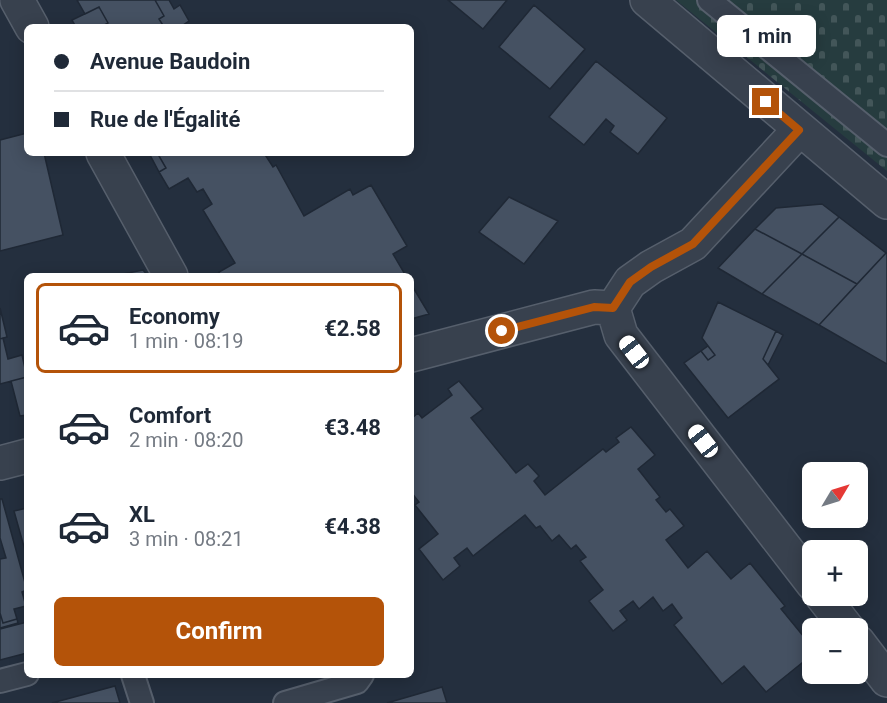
<!DOCTYPE html>
<html lang="en">
<head>
<meta charset="utf-8">
<style>
  body { margin:0; font-family:Roboto,sans-serif; background:#f6f6f7; color:#1f2937; height:100vh; display:flex; flex-direction:column; font-size:22px; white-space:nowrap }
  * { box-sizing:border-box; margin:0 }
  p { font-size:20px; color:#747a83 }
  .icon { flex:none; width:33px; height:33px; fill:none; stroke:currentColor; stroke-width:2; stroke-linecap:round; stroke-linejoin:round }
  .map { position:relative; flex:1; overflow:hidden }
  .side { position:absolute; left:24px; top:273px; width:390px; height:405px; display:flex; flex-direction:column; background:#fff; border-radius:9px; box-shadow:0 3px 15px #0003 }
  .side>* { flex:none }
  .hud { position:absolute; left:24px; top:24px; width:390px; height:132px; border-radius:9px; box-shadow:0 3px 15px #0003; display:grid; align-content:center; height:132px; padding:0 30px; background:#fff }
  .needle { width:39px; rotate:52deg }
  .fabs { position:absolute; left:802px; top:462px; display:grid; gap:12px }
  .fabs a { display:grid; place-items:center; width:66px; height:66px; border-radius:9px; background:#fff; box-shadow:0 3px 15px #0003; font-size:30px }
  .end { position:absolute; width:27px; height:27px; margin:-14px; border:8px solid #b45309; background:#fff; box-shadow:0 0 0 3px #fff }
  .from { border-radius:50% }
  .bubble { position:absolute; height:42px; border-radius:9px; background:#fff; box-shadow:0 3px 15px #0003; font-size:20px; font-weight:700; line-height:42px; text-align:center }
  .car { position:absolute; width:18px; height:36px; margin:-18px -9px; border-radius:8px; box-shadow:0 0 4px 2px #0007; background:linear-gradient(#fff 24%,#345 0 40%,#fff 0 76%,#345 0 86%,#fff 0) }
  .hud b { display:flex; align-items:center; gap:21px; height:57px; font-size:22px }
  .hud b+b { border-top:2px solid #e0e1e3 }
  .hud i { width:15px; height:15px; background:#1f2937 }
  ul { padding:10px 0 0; list-style:none }
  li { display:flex; align-items:center; gap:18px; height:90px; margin:0 12px 9px; padding:0 18px; border:3px solid transparent; border-radius:9px }
  li div { flex:1 }
  li b { display:block; font-size:22px }
  li em { font-style:normal; font-weight:700 }
  li.active { border-color:#b45309 }
  li>.icon { width:54px; height:54px; stroke-width:1.5 }
  .cta { display:flex; gap:12px; margin-top:auto; padding:12px 30px }
  .cta a { flex:1; height:69px; border-radius:9px; background:#b45309; color:#fff; font-size:24px; font-weight:700; line-height:69px; text-align:center }
  .map>svg:first-child { display:block }
  .cemetery { fill:url(#cemetery-stones) }
  .building { fill:#455162; stroke:#1f2835; stroke-width:1.5 }
  .lines { fill:none; stroke-linecap:round; stroke-linejoin:round }
  .service-casing { stroke:#565f6c; stroke-width:26 }
  .minor-casing { stroke:#565f6c; stroke-width:36 }
  .service { stroke:#38414e; stroke-width:22 }
  .minor { stroke:#38414e; stroke-width:33 }
  .route { stroke:#b45309; stroke-width:8 }
</style>
</head>
<body>
<div class="map">
<svg width="887" height="703" viewBox="0 0 887 703">
  <defs>
    <pattern id="cemetery-stones" width="16" height="16" patternUnits="userSpaceOnUse" patternTransform="scale(1.5)"><rect width="16" height="16" fill="#263c3f"/><path d="M2 7V4a2 2 0 0 1 4 0v3zM10 15v-3a2 2 0 0 1 4 0v3z" fill="#435659"/></pattern>
  </defs>
  <rect width="100%" height="100%" fill="#242f3e"/>
  <path class="cemetery" d="M676,0H887V171Z"/>
  <path class="building" d="M77,0H155L164,16L159,19L164,27H101L108,23L99,7L85,14Z
    M155,0H169L174,9L180,5L189,21L180,27H164L159,19L164,16Z
    M448,0H507L483,29Z
    M534,5L585,49L550,89L499,47Z
    M99,7L108,23L101,27H76L72,20Z
    M596,61L667,118L638,154L610,132L614,126L606,119L584,145L549,117Z
    M27,133V153H44L63,235L0,251V140Z
    M149,153H164L159,156L166,168L159,172Z
    M164,153H264L273,167L276,165L304,216L350,189L353,195L371,185L407,246L393,254L406,276H221L219,272L235,263L203,210L212,204L203,189L197,192L188,178L169,189L159,172L166,168L159,156Z
    M509,197L558,221L524,264L479,232Z
    M822,204L839,217L802,254L755,229L776,208Z
    M839,217L886,253L857,284L802,254Z
    M755,229L802,254L762,294L718,268Z
    M886,253H887V364L819,325Z
    M802,254L857,284L819,325L762,294Z
    M143,270L148,276H124L123,274Z
    M411,284L429,314L411,319Z
    M718,302L776,331L763,359L779,379L728,418L684,363L701,351L708,360L715,355L702,338Z
    M0,308L7,337L0,339Z
    M776,331L783,335L768,365L763,359Z
    M3,338L8,359L22,355L27,377L0,384V339Z
    M708,346L715,355L708,360L701,351Z
    M27,377V415L20,416L11,381Z
    M459,381L483,409L471,418L516,473L528,464L539,476L534,481L545,495L603,449L606,452L619,442L616,438L631,427L655,455L638,469L660,497L656,500L666,512L670,509L684,526L666,540L688,568L707,551L731,579L750,563L785,606L781,609L804,637L808,634L813,641V654L766,692L744,666L722,684L674,625L682,618L672,604L663,611L653,597L639,609L633,601L620,611L627,620L613,631L589,601L603,590L580,561L586,557L576,545L571,549L559,535L552,541L540,526L536,528L525,515L473,556L467,548L454,558L460,566L443,580L419,549L438,534L415,505L419,502L411,492V419L418,413L422,418L452,395L448,389Z
    M0,499H2L27,590L22,592L26,606L14,609L17,619L3,623L0,613V559L6,558L0,538Z
    M27,508V554H26L14,511Z
    M0,613L3,623L17,619L18,623L0,628Z
    M27,622V653L0,660V629Z
    M115,686L120,703H52Z
    M442,687L447,703H387Z"/>
  <g class="lines">
    <defs>
      <path id="service" d="M709,0L887,145
        M133,675L142,703
        M0,681L27,674
        M285,703L357,682L362,675"/>
      <path id="minor" d="M17,0L32,27
        M647,0L887,202
        M103,153L171,276
        M613,308L621,335L813,584
        M613,308L630,282L651,267L693,244L799,130
        M411,355L594,307L613,308
        M0,463L27,456
        M822,596L847,628
        M858,642L887,680"/>
    </defs>
    <use href="#service" class="service-casing"/>
    <use href="#minor" class="minor-casing"/>
    <use href="#service" class="service"/>
    <use href="#minor" class="minor"/>
  </g>
  <g class="lines">
    <path class="route" d="M502,331L594,307L613,308L630,282L651,267L693,244L799,130L766,102"/>
  </g>
</svg>
<div class="fabs">
<a><svg class="needle" viewBox="-14 -14 28 28"><path d="M0-13l5 13h-10z" fill="#e53935"/><path d="M0 13l5-13h-10z" fill="#747a83"/></svg></a>
<a>+</a>
<a>−</a>
</div>
<i class="end from" style="left:502px;top:331px"></i>
<i class="end" style="left:766px;top:102px"></i>
<div class="bubble" style="left:717px;top:15px;width:99px">1 min</div>
<i class="car" style="left:634px;top:352px;rotate:322deg"></i>
<i class="car" style="left:703px;top:441px;rotate:322deg"></i>
<div class="hud">
<b><i class="from"></i>Avenue Baudoin</b>
<b><i></i>Rue de l'Égalité</b>
</div>
<section class="side">
<ul>
<li class="active"><svg class="icon" aria-label="car" viewBox="0 0 24 24"><path d="M5 17H2v-5l4-1 3-4h7l3 4 3 1v5h-3M9 17h6M6 11h13"/><circle cx="7" cy="17" r="2"/><circle cx="17" cy="17" r="2"/></svg><div><b>Economy</b><p>1 min · 08:19</p></div><em>€2.58</em></li>
<li><svg class="icon" aria-label="car" viewBox="0 0 24 24"><path d="M5 17H2v-5l4-1 3-4h7l3 4 3 1v5h-3M9 17h6M6 11h13"/><circle cx="7" cy="17" r="2"/><circle cx="17" cy="17" r="2"/></svg><div><b>Comfort</b><p>2 min · 08:20</p></div><em>€3.48</em></li>
<li><svg class="icon" aria-label="car" viewBox="0 0 24 24"><path d="M5 17H2v-5l4-1 3-4h7l3 4 3 1v5h-3M9 17h6M6 11h13"/><circle cx="7" cy="17" r="2"/><circle cx="17" cy="17" r="2"/></svg><div><b>XL</b><p>3 min · 08:21</p></div><em>€4.38</em></li>
</ul>
<div class="cta"><a>Confirm</a></div>
</section>
</div>
</body>
</html>
